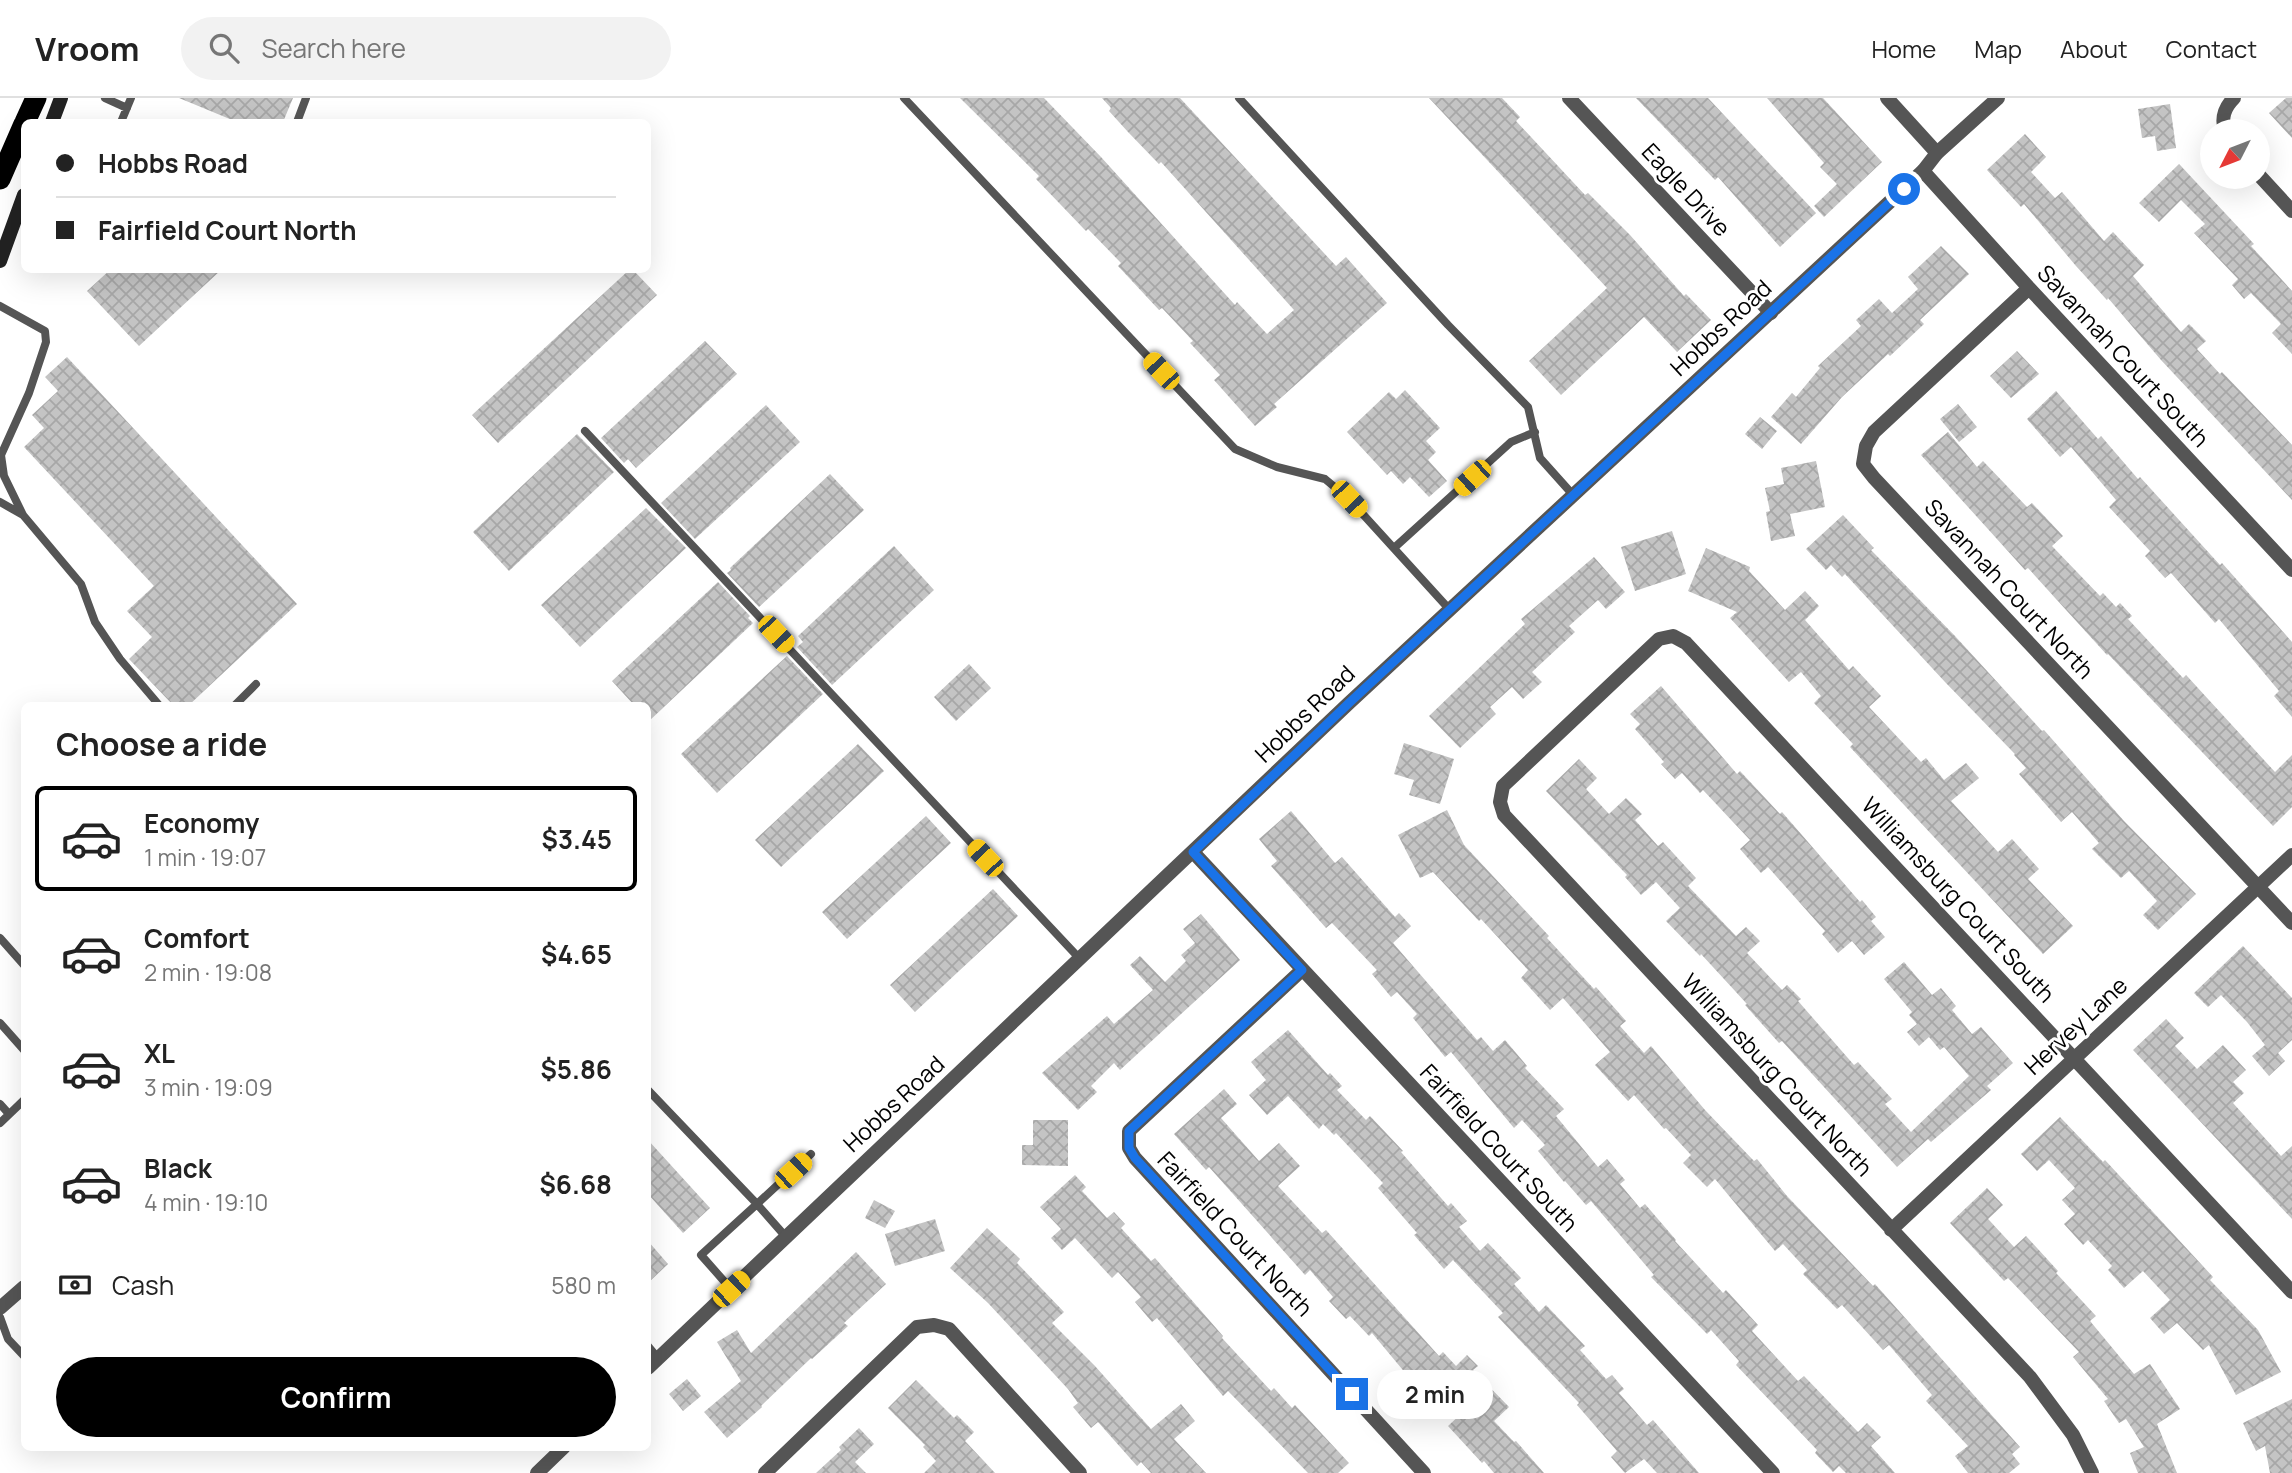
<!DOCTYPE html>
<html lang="en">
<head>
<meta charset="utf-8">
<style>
  body { margin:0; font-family:Manrope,sans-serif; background:#f2f2f2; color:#222; height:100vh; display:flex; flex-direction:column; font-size:26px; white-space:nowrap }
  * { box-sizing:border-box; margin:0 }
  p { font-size:23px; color:#767676 }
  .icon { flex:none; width:38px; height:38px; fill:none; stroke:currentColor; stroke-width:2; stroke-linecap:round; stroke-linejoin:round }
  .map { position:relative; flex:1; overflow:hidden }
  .drawer { position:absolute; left:21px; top:604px; width:630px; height:749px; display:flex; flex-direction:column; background:#fff; border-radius:10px; box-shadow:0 7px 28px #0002 }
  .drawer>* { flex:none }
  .banner { position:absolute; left:21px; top:21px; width:630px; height:154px; border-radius:10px; box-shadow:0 7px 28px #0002; display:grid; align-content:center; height:154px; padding:0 35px; background:#fff }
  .needle { width:46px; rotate:228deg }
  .fabs { position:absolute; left:2200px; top:21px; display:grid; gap:14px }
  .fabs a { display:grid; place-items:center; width:70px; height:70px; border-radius:50%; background:#fff; box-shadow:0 7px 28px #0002; font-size:35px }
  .end { position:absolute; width:32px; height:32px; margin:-16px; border:9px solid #1a73e8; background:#fff; box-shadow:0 0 0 4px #fff }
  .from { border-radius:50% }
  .bubble { position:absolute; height:49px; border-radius:24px; background:#fff; box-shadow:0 7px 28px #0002; font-size:23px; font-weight:700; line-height:49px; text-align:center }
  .car { position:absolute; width:21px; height:42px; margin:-21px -10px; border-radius:9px; box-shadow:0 0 5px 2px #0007; background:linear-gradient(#f5c518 24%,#345 0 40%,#f5c518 0 76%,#345 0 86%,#f5c518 0) }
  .banner b { display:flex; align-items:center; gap:24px; height:66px; font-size:26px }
  .banner b+b { border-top:2px solid #e0e0e0 }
  .banner i { width:18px; height:18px; background:#222 }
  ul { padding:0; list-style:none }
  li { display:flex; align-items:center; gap:21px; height:105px; margin:0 14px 10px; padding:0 21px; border:4px solid transparent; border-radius:10px }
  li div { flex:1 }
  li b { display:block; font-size:26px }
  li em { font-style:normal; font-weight:700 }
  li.on { border-color:#000 }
  li>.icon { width:63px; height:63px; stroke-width:1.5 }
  h2 { padding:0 35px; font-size:32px; line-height:84px }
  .pay { display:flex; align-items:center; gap:18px; height:77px; padding:0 35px; font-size:26px }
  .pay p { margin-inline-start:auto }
  .primary-button { display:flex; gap:14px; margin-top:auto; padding:14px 35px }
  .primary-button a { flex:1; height:80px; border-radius:42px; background:#000; color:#fff; font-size:28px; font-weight:700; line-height:80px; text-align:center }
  header { display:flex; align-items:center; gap:42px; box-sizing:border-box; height:98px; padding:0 35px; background:#fff; border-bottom:2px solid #e0e0e0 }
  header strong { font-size:33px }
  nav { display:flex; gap:38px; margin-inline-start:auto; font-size:24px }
  .search { width:490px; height:63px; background:#f2f2f2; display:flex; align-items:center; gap:18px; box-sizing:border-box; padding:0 24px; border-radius:38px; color:#767676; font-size:26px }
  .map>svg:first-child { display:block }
  .building { fill:url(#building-cross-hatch) }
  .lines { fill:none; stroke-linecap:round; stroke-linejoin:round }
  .service { stroke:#555; stroke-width:8 }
  .minor { stroke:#555; stroke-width:14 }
  .tertiary { stroke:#555; stroke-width:14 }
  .secondary { stroke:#222; stroke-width:14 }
  .motorway { stroke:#000; stroke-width:21 }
  .route { stroke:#1a73e8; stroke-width:9 }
  .labels { text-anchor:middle; stroke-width:6; stroke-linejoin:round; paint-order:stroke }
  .street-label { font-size:23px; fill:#000; stroke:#fff }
</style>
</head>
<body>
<header>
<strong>Vroom</strong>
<div class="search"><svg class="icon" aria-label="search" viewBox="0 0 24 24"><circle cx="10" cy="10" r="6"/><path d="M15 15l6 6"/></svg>Search here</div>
<nav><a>Home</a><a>Map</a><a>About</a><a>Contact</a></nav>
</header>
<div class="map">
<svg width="2292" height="1375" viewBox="0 0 2292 1375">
  <defs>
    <pattern id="building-cross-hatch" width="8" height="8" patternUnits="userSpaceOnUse" patternTransform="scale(1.75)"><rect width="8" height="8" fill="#c4c4c4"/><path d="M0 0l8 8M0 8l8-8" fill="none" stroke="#a7a7a7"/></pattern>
  </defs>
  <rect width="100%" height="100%" fill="#fff"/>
  <path class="building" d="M179,0H293L283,24H237Z
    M960,0H1044L1101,59L1235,207L1237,204L1267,236L1294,212L1161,64L1159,66L1128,34L1109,13L1111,10L1102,0H1180L1336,168L1346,159L1387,205L1274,306L1277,309L1255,328L1214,282L1220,277L1190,245L1193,243L1162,210L1159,212L1118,168L1121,165L1088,131L1086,133L1036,81L1039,78Z
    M1429,0H1502L1520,19L1516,23L1585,97L1588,95L1630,137L1684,198L1686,196L1711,222L1677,254L1644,219L1561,297L1529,263L1607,190Z
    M1636,0H1708L1816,115L1780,149L1718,79L1715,82Z
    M1767,0H1823L1882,64L1824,119L1814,108L1837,86L1820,69L1824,65Z
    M2286,0H2292V40L2269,15Z
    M2170,6L2176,50L2157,53L2155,38L2142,40L2138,11Z
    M2025,36L2046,59L2031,74L2055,100L2062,94L2104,143L2113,134L2144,167L2133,178L2181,234L2189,226L2206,243L2197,251L2220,276L2222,274L2292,347V402L2161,262L2108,200L2107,202L2076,168L2024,106L2021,109L1987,72Z
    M2179,66L2254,146L2251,148L2292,193V256L2272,235L2281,226L2251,195L2244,201L2232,187L2238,181L2194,135L2205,126L2181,102L2159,124L2139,105Z
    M1941,148L1969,176L1920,222L1924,226L1890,258L1888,256L1842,299L1801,346L1771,319L1792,295L1796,299L1820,270L1818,268L1861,228L1856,222L1879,201L1892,215L1918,191L1908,179Z
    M110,172H221L139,248L87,193Z
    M629,172H633L657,197L498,345L472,317Z
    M705,243L737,276L636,370L628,361L624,365L601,340Z
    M2017,253L2039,276L2011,300L1990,278Z
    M67,259L297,506L189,607H173L129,561L152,539L127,513L154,488L24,349L44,330L32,317L58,293L45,279Z
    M1405,292L1440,330L1426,343L1436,354L1428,362L1447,383L1429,399L1410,379L1403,386L1391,373L1387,377L1347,334L1389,294L1396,301Z
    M2056,293L2098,341L2101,338L2138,381L2140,379L2220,467L2222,465L2292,544V619L2274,598L2279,593L2219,521L2215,525L2171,475L2165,480L2145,458L2150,453L2109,409L2116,402L2071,349L2060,359L2027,321Z
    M1958,306L1977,329L1959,344L1940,321Z
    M766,307L800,344L695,441L661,405Z
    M1760,319L1777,333L1762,351L1745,336Z
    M1948,334L1977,369L1983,363L2027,409L2032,405L2063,438L2052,448L2100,498L2103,495L2116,509L2120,505L2132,518L2128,521L2183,580L2186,577L2275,674L2292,657V709L2273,728L2108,556L2107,557L2028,470L2025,472L1921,357Z
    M577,336L614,374L509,473L473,434Z
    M1816,363L1825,409L1790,416L1795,438L1771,443L1766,414L1770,413L1765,390L1784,386L1781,370Z
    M830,376L864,412L759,509L727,475L731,472L730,470Z
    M646,410L686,450L580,549L541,507Z
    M1843,417L1874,450L1871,452L1955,538L2042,633L2044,632L2124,723L2196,796L2158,832L2143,817L2157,803L2129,773L2121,780L2092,751L2099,745L2072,714L2061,724L2019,676L2026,670L2014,657L2015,656L1945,584L1845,476L1842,479L1831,467L1826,472L1806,451Z
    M1672,433L1686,476L1635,493L1621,449Z
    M894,448L934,492L832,587L797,549L803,544L798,538Z
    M1706,450L1750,469L1749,473L1785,512L1805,493L1819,508L1805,522L1849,572L1853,568L1881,598L1869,609L1921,664L1926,660L1944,682L1966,665L1979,680L1951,703L1998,754L2012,741L2039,771L2028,781L2073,828L2043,856L1850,649L1853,646L1814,605L1821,598L1801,574L1789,584L1730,520L1737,514L1688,493Z
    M1594,459L1625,494L1606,511L1598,502L1569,528L1575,534L1532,574L1542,584L1523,601L1512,589L1490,609L1496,616L1460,650L1429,618L1525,526L1521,521Z
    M718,484L750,518L748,520L753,525L648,624V607H634L612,583Z
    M787,558L823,596L717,695L681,656Z
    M969,566L991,590L956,623L934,599Z
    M1661,588L1737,676L1740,673L1780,716L1782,714L1860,804L1862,802L1876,819L1871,823L1885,839L1864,857L1852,843L1838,855L1822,836L1825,833L1768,769L1761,775L1740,751L1750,742L1703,692L1700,695L1682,675L1675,681L1661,666L1664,664L1635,631L1640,626L1630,616Z
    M1404,645L1454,661L1440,706L1409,697L1414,682L1394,676Z
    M858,646L884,673L781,769L755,742Z
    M1579,661L1597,680L1586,691L1609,716L1626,700L1642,716L1635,722L1658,748L1663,744L1696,780L1688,788L1736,838L1746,829L1760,843L1747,855L1782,892L1787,887L1801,901L1798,903L1854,967L1858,964L1892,1001L1885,1006L1911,1034L1969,978L1944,949L1940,952L1929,939L1919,948L1907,934L1917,926L1909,917L1912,914L1884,881L1904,864L1932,897L1941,890L1956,908L1952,912L1972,936L1981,929L2013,965L1987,988L1991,992L1931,1044L1928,1041L1897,1069L1782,943L1779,945L1745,907L1747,906L1701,856L1700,858L1666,823L1680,810L1656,784L1641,797L1625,779L1627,777L1546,693Z
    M1447,712L1464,747L1549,838L1547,840L1594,891L1596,889L1626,923L1620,928L1644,955L1651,948L1705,1012L1754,1063L1757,1061L1787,1098L1873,1188L1875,1186L2020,1349L2012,1356L2020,1366L2009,1375H1968L1955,1358L1968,1348L1926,1303L1932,1297L1889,1247L1883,1252L1842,1207L1837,1211L1803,1176L1807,1172L1783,1146L1775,1153L1715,1081L1707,1089L1683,1065L1691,1057L1666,1030L1664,1031L1634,997L1628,1003L1595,967L1610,954L1563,900L1550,912L1521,880L1528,872L1481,821L1479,823L1433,774L1420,780L1398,737Z
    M1291,713L1335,765L1342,759L1395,819L1399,815L1411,828L1393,845L1477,942L1481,939L1493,953L1505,942L1527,968L1525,970L1564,1011L1556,1018L1598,1069L1607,1061L1625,1082L1620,1086L1640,1110L1645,1106L1676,1142L1675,1143L1723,1195L1726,1192L1758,1227L1752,1233L1798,1283L1804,1278L1858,1334L1867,1325L1881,1339L1871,1348L1895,1375H1846L1839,1368L1833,1374L1815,1355L1817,1352L1736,1267L1739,1263L1711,1232L1707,1236L1651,1179L1654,1177L1591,1103L1586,1107L1565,1083L1564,1084L1538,1053L1545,1047L1522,1022L1514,1030L1451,954L1445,959L1413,920L1417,916L1397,894L1391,899L1372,876L1377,872L1332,825L1326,830L1271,768L1277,763L1259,741Z
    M926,718L951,745L847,841L822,814Z
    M993,791L1018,818L915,914L890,887Z
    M1201,816L1240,862L1120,972L1114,965L1091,988L1097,994L1078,1012L1042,975L1107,918L1114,926L1153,892L1130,867L1140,858L1165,884L1186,863L1181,857L1195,845L1183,831Z
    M2243,848L2292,900V942L2278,955L2285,963L2269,978L2252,958L2265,947L2247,924L2221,897L2208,909L2194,895Z
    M2166,921L2184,940L2175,948L2197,971L2223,947L2246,972L2233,984L2244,995L2233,1005L2281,1058L2292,1048V1121L2133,952Z
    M1288,932L1328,977L1330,975L1342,988L1337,992L1366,1022L1370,1018L1403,1053L1401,1054L1448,1108L1451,1105L1467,1123L1459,1129L1480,1153L1488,1145L1521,1180L1514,1186L1539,1214L1546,1207L1585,1248L1580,1252L1606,1281L1612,1277L1624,1291L1619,1295L1647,1327L1653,1322L1699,1375H1657L1644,1361L1625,1375L1611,1359L1617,1353L1577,1307L1579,1305L1498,1219L1503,1215L1453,1162L1444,1171L1414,1137L1417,1135L1378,1090L1383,1085L1336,1035L1334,1037L1323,1026L1319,1031L1288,998L1267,1017L1249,997L1266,982L1251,964Z
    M1224,991L1237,1006L1221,1020L1259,1063L1279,1045L1300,1068L1278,1088L1322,1135L1326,1132L1439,1258L1443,1254L1456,1268L1467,1257L1478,1268L1473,1272L1509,1309L1494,1323L1514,1344L1516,1343L1544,1375H1494L1484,1363L1482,1365L1448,1328L1463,1314L1442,1292L1426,1307L1407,1287L1412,1283L1372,1235L1369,1238L1350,1218L1346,1221L1329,1203L1333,1199L1310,1172L1305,1177L1209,1069L1206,1072L1174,1036Z
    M2060,1019L2103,1064L2105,1062L2213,1179L2210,1182L2258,1232L2281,1274L2236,1297L2209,1247L2203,1252L2177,1225L2164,1236L2150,1220L2170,1202L2143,1173L2124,1190L2108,1172L2112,1168L2088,1142L2083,1147L2064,1126L2075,1116L2062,1102L2075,1090L2049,1062L2037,1073L2021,1056Z
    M1033,1022H1068V1068L1022,1067V1047H1033Z
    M648,1042L710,1110L683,1135L648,1096Z
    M1075,1077L1086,1089L1082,1093L1107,1120L1114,1114L1125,1126L1121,1130L1151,1163L1155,1160L1223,1238L1222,1240L1271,1293L1274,1290L1292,1310L1295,1307L1349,1365L1338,1375H1308L1228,1293L1223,1298L1157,1220L1152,1224L1135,1204L1141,1199L1118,1174L1112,1180L1075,1140L1062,1152L1051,1140L1061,1131L1040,1109Z
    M1987,1090L2003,1107L1988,1121L2014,1149L2026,1138L2058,1173L2056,1175L2096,1218L2090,1223L2134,1276L2150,1266L2180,1311L2157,1326L2177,1375H2138L2130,1355L2144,1349L2126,1321L2119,1325L2104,1303L2108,1301L2073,1259L2079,1254L2008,1180L2004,1183L1950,1125Z
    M874,1102L895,1113L885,1130L865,1120Z
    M935,1121L945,1153L895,1168L885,1136Z
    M987,1130L1020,1161L1017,1165L1064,1214L1052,1225L1095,1268L1151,1331L1181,1306L1195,1323L1174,1341L1206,1375H1151L1141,1364L1137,1368L1098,1324L1091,1330L1073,1309L1078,1305L1068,1291L988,1205L950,1170Z
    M648,1143L668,1166L648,1185Z
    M856,1154L886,1186L844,1225L848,1228L812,1261L811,1260L761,1308L762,1309L727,1340L704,1314L741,1283L717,1244L737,1232L751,1255Z
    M687,1281L701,1298L683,1313L669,1296Z
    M916,1282L954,1320L957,1317L974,1334L965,1343L995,1375H924L936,1363L923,1349L925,1347L888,1310Z
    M2292,1301V1375H2270L2265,1348L2256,1353L2243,1325Z
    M859,1330L874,1346L855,1364L866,1375H816L841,1352L839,1349Z"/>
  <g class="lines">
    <path class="service" d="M105,0L127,10
      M904,0L1235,351L1277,369L1325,381L1349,401L1450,512
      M1239,0L1448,227L1528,309L1540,360L1574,398
      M121,24L131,0
      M297,24L306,0
      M0,208L45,233L46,244L29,295L1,357L4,378L23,417L81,486L95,524L120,561L159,607
      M585,333L1080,861
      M0,404L23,417
      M1394,450L1511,344L1535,334
      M235,607L256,586
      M0,840L24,867
      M0,925L24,952
      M648,992L757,1106L811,1056
      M0,1006L9,1016
      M0,1025L24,1002
      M731,1191L701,1157L757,1106L786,1139
      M0,1219L8,1241L24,1258
      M648,1248L658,1260"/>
    <path class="minor" d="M1569,0L1771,215
      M1887,0L1937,55
      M2225,33C2221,20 2224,10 2234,0
      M1923,73L2029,190L2292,472
      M2258,76L2292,113
      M2029,190L1874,334L1866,348L1863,366L1874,380L2292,825
      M1193,754L1773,1375
      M1302,872L1129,1033V1050L1135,1060L1424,1375
      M1891,1132L2292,757
      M0,1210L24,1189
      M765,1375L917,1229L934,1227L949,1231L1080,1375
      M2092,1375L2073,1337L2030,1279L1504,717L1500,704L1503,688L1659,541L1673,538L1686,545L2292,1194"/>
    <path class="tertiary" d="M648,1270L1349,605L1923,73L1937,55L1998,0
      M537,1375L564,1349"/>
    <path class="secondary" d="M52,24L61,0
      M0,163L24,97"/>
    <path class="motorway" d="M25,24L36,0
      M0,81L24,26"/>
  </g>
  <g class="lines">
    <path class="route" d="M1352,1296L1135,1060L1129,1050V1033L1302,872L1193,754L1349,605L1904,91"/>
  </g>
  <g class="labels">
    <g class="street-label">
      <text transform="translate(1686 92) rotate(47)" y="8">Eagle Drive</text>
      <text transform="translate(1721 230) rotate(-43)" y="8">Hobbs Road</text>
      <text transform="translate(2123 258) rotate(47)" y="8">Savannah Court South</text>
      <text transform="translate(2009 491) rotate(47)" y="8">Savannah Court North</text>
      <text transform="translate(1305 616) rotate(-44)" y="8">Hobbs Road</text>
      <text transform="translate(1958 802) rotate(47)" y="8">Williamsburg Court South</text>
      <text transform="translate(2076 928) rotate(-43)" y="8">Hervey Lane</text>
      <text transform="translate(1777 977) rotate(47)" y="8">Williamsburg Court North</text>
      <text transform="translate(894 1006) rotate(-43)" y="8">Hobbs Road</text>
      <text transform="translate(1499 1050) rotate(47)" y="8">Fairfield Court South</text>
      <text transform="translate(1235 1136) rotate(47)" y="8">Fairfield Court North</text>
    </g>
  </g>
</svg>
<div class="fabs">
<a><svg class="needle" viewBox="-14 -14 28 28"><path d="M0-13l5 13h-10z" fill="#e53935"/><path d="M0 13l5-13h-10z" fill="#767676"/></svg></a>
</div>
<i class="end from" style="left:1904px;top:91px"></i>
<i class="end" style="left:1352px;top:1296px"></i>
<div class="bubble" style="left:1377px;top:1272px;width:116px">2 min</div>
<i class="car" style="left:1161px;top:273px;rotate:317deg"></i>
<i class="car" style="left:1472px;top:380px;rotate:228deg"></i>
<i class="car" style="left:1349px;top:401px;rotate:137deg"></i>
<i class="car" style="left:776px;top:536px;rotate:137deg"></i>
<i class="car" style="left:985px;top:760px;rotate:317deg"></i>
<i class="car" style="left:793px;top:1073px;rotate:47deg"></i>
<i class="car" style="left:731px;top:1191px;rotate:47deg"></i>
<div class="banner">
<b><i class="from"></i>Hobbs Road</b>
<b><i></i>Fairfield Court North</b>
</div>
<section class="drawer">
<h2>Choose a ride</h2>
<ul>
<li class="on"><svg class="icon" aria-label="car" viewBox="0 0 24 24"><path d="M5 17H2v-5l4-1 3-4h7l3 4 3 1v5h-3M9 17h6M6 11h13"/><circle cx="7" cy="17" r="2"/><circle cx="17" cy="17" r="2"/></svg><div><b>Economy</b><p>1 min · 19:07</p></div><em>$3.45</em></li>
<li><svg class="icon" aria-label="car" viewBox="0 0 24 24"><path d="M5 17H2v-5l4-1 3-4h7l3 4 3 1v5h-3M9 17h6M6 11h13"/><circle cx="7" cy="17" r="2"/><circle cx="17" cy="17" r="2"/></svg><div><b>Comfort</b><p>2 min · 19:08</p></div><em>$4.65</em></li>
<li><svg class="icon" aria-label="car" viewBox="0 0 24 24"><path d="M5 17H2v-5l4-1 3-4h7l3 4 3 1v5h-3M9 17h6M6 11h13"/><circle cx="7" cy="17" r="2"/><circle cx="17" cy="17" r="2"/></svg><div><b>XL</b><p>3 min · 19:09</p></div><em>$5.86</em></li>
<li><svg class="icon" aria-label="car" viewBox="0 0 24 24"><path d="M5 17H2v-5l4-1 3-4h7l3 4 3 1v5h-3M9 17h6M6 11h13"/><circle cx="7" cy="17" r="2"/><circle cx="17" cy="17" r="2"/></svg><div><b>Black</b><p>4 min · 19:10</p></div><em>$6.68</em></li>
</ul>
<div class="pay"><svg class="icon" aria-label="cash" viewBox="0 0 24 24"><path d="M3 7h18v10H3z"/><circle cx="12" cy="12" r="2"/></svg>Cash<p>580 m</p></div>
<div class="primary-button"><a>Confirm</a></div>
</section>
</div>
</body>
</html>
